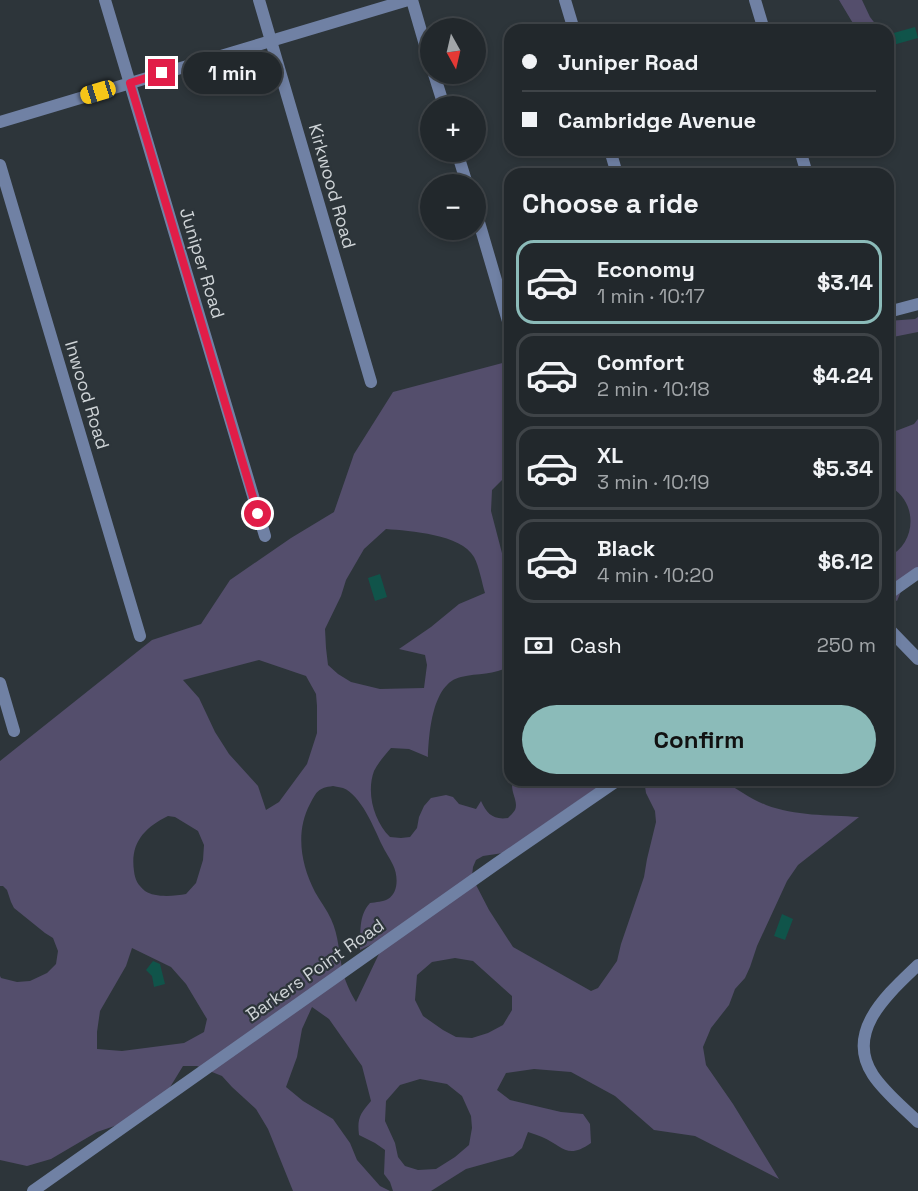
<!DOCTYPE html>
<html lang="en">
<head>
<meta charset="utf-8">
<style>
  body { margin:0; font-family:"Space Grotesk",sans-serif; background:#2e3438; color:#f1f3f6; height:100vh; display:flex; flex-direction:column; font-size:22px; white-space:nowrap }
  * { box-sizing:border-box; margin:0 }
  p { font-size:20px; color:#a2a6a9 }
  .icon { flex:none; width:33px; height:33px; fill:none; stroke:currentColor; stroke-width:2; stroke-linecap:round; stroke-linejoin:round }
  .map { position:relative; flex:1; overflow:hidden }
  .drawer { position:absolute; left:504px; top:168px; width:390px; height:618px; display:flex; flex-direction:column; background:#22282c; border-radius:18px; box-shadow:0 3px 9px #0003,0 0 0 2px #3f4448 }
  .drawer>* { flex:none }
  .banner { position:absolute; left:504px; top:24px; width:390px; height:132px; border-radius:18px; box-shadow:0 3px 9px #0003,0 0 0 2px #3f4448; display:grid; align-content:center; height:132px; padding:0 18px; background:#22282c }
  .needle { width:39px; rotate:172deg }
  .tools { position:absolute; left:420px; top:18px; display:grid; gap:12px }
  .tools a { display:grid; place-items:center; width:66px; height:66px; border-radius:50%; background:#22282c; box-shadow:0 3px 9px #0003,0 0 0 2px #3f4448; font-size:30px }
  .end { position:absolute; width:27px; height:27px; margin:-14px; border:8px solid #e11d48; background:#fff; box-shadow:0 0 0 3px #fff }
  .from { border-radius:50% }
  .bubble { position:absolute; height:42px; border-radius:21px; background:#22282c; box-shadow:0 3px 9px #0003,0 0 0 2px #3f4448; font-size:20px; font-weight:800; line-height:42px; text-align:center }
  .car { position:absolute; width:18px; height:36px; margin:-18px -9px; border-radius:8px; box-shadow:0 0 4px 2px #0007; background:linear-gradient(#f5c518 24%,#345 0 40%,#f5c518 0 76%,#345 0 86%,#f5c518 0) }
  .banner b { display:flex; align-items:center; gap:21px; height:57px; font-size:22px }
  .banner b+b { border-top:2px solid #3f4448 }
  .banner i { width:15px; height:15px; background:#f1f3f6 }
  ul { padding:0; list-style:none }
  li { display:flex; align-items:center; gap:18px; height:84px; margin:0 12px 9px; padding:0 6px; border:3px solid #3f4448; border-radius:18px }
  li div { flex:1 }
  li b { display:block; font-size:22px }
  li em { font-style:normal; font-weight:800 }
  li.active { border-color:#8bbbb9 }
  li>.icon { width:54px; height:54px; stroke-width:1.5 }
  h2 { padding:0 18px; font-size:27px; line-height:72px }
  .pay { display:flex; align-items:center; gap:15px; height:66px; padding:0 18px; font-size:22px }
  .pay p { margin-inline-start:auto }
  .button { display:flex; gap:12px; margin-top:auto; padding:12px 18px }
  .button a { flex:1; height:69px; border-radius:36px; background:#8bbbb9; color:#111; font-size:24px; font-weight:800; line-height:69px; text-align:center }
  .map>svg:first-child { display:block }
  .green { fill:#544e6c; fill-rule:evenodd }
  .water { fill:#10544a }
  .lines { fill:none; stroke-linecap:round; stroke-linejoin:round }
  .minor { stroke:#7081a4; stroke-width:12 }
  .tertiary { stroke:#7081a4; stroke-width:12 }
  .route { stroke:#e11d48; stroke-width:8 }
  .labels { text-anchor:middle; stroke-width:4.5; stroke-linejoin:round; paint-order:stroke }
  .street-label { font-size:18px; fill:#cfd4d7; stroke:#2d353a }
</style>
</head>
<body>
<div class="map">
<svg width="918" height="1191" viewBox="0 0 918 1191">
  <rect width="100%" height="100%" fill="#2d353a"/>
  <path class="green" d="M839,0H862L870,17L880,30H857Z
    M918,317V332L888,338V321L915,319Z
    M510,361V473L506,476L492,490L491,511L503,557L510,563V666C494,675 478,673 461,677C432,683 429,734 428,757L409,749L391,748C385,755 378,763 374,771C366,793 374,821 390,837L401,838L410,837L417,828L419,817L424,806L431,798L446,795L453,797L459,804L476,809L481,801C487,814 493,820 508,818C510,816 513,813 515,810C519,801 509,791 513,780H608L503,853L483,856L476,860L473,867L472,876L474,881L489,910L513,947L591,991L598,988L617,961L621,944L644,877L647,859L656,822L655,811L646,793L644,780H721C737,788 750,799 766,805C795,816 828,815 859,817L798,865L787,881L757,946L750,967L745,978L735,989L729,1005L711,1028L703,1047L706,1065L733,1104L779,1179L695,1136L654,1130L615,1096L571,1072L534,1069L506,1073L497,1090L510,1100L561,1112L583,1114L590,1124L591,1143C567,1160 563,1146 542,1137C538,1135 533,1134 528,1132L522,1148L513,1156L466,1169L431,1191H393L390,1182L384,1174L385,1150L375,1143L359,1135C357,1118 360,1114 371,1101L362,1066L329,1019L312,1007L302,1029L297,1057L286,1087L303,1101L333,1119L350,1143L357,1160L380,1186L390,1191H293L268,1129L256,1109L232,1087L222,1076L197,1066H183L164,1097L138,1118L97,1132L51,1159L27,1166L0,1160V976L1,978L17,982L30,981L47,973L56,964L58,951L53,938L45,933L14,908L11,902L7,890L3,886H0V761L152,640L201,624L230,580L291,538L334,512L354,454L393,392ZM386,529C410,531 461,534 474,557C479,566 482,583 485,593L459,604L431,627L399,649L425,655L427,665L424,688L380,689L351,682L338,674L328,665L326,648L325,629L341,596L346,580L364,549ZM259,660L306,676L316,694L317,706V733L307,764L279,802L266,810L258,786L229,754L215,732L199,698L183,680ZM333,786C336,787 340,787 343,788C361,795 374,828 382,845C385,852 390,858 393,865C398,875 399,892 388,899C383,902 376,902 370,903C358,916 361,933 360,950L387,937L356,1002C351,994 346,983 343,973C339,955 339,936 331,919C327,910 320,901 315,892C301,865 295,832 310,804C317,791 318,788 333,786ZM168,816L175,817L198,831L204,845L203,860L196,883L186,894C175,896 155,898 145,891C138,885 135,880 134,871C130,843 144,828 168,816ZM132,948L171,967L186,984L207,1019L204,1032L184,1043L122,1051L97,1049V1032L100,1011L126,966ZM455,958L473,961L512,996V1010L503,1025L488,1033L472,1038L456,1037L443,1030L423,1016L415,1000L417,975L432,962ZM420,1079L447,1084L462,1096L471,1116L472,1128L469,1145L455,1157L436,1169L418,1170L405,1166L398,1157L395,1143L385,1121L386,1101L400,1085Z
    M918,419V574L904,584L897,601L888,596V557C918,543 918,499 888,486V434L914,424Z"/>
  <path class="water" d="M915,27L918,38L893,45L890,34Z
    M380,574L387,597L375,601L368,578Z
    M782,914L793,919L785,940L774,936Z
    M153,961L160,964L165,984L154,987L152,976L146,970Z"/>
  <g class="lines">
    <path class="minor" d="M105,0L265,536
      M259,0L371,382
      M412,0L430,62
      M565,0L574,30
      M755,0L764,30
      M434,74L444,106
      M0,122L408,0
      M610,150L617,174
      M800,150L807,174
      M457,152L467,184
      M0,165L140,636
      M476,212L510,328
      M888,312L918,304
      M888,628L918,659
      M0,683L14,731
      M918,965C889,993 844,1031 873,1075C885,1093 903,1107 918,1122"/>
    <path class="tertiary" d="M888,594L918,573
      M33,1191L496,864L618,780"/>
  </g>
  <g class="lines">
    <path class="route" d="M162,73L130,83L258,514"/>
  </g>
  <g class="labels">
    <g class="street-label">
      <text transform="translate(332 186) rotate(74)" y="6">Kirkwood Road</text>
      <text transform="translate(202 263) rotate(73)" y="6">Juniper Road</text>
      <text transform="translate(87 395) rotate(73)" y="6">Inwood Road</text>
      <text transform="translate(315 970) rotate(-35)" y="6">Barkers Point Road</text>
    </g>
  </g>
</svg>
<div class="tools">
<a><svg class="needle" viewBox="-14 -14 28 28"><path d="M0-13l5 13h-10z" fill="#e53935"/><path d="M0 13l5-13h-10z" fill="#a2a6a9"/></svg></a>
<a>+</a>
<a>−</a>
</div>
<i class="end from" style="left:258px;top:514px"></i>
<i class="end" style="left:162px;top:73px"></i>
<div class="bubble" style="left:183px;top:52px;width:99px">1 min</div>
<i class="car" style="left:98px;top:92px;rotate:253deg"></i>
<div class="banner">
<b><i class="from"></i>Juniper Road</b>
<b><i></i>Cambridge Avenue</b>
</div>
<section class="drawer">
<h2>Choose a ride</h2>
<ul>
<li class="active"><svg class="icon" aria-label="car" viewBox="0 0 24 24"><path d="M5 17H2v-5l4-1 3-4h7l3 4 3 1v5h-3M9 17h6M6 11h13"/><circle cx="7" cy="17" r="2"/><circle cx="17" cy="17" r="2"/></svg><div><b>Economy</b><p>1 min · 10:17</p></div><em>$3.14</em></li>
<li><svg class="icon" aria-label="car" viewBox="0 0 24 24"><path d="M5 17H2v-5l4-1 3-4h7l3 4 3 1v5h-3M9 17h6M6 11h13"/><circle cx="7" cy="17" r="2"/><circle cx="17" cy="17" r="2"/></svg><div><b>Comfort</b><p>2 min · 10:18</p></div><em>$4.24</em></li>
<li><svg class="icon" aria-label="car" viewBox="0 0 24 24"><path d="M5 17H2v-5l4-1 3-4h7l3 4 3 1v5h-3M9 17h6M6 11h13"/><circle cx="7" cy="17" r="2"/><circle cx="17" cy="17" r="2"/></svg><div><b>XL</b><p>3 min · 10:19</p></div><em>$5.34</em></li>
<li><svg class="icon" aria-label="car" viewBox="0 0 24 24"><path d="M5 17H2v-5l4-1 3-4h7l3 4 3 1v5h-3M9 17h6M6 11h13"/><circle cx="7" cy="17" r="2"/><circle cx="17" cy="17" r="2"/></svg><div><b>Black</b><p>4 min · 10:20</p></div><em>$6.12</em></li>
</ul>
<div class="pay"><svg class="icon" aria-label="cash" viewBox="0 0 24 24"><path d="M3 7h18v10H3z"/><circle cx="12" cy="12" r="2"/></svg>Cash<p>250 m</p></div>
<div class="button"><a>Confirm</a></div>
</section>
</div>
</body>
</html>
